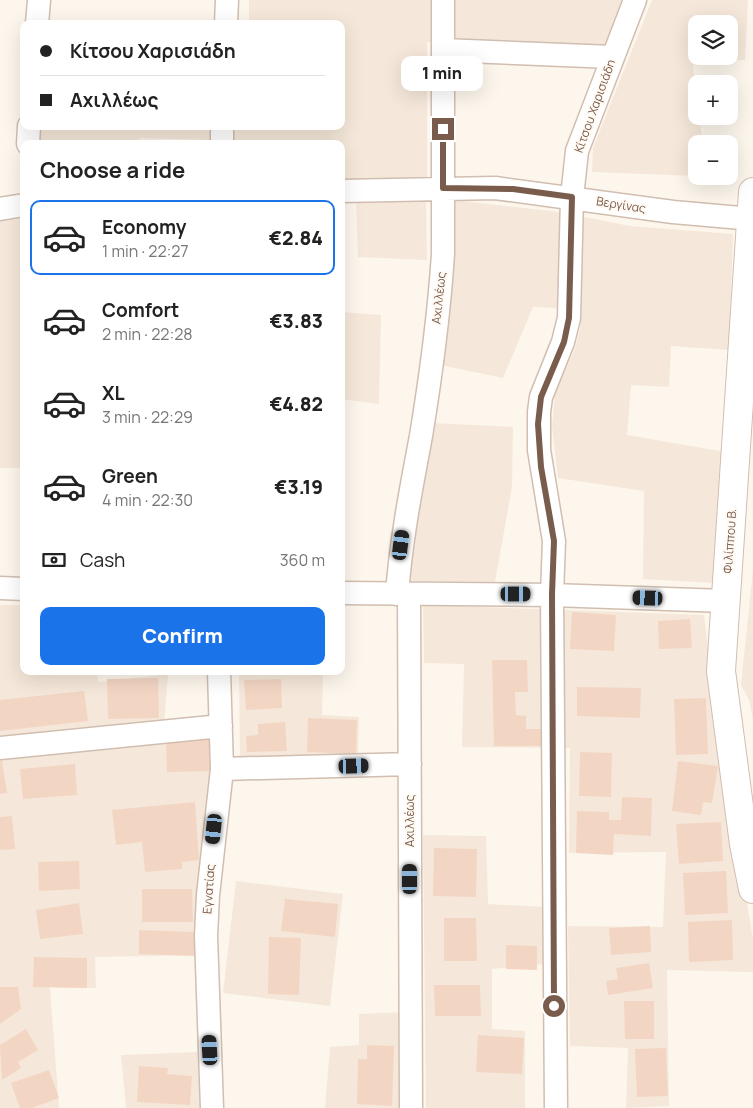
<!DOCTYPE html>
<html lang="en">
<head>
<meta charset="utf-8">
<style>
  body { margin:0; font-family:Manrope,sans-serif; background:#f6f6f6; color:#222; height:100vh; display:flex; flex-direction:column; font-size:19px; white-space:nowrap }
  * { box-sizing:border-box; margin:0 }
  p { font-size:16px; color:#767676 }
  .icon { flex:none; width:28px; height:28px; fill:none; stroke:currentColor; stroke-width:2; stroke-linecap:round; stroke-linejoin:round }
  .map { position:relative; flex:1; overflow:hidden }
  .sheet { position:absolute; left:20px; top:140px; width:325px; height:535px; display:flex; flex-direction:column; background:#fff; border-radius:10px; box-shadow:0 5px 20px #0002 }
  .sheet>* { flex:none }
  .banner { position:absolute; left:20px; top:20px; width:325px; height:110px; border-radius:10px; box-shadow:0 5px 20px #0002; display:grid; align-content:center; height:110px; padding:0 20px; background:#fff }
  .controls { position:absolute; left:688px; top:15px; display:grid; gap:10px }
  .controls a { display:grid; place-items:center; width:50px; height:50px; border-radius:10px; background:#fff; box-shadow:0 5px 20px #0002; font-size:25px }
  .end { position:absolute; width:22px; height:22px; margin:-11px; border:6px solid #7a5c4d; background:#fff; box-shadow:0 0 0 2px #fff }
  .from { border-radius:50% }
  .bubble { position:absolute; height:35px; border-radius:10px; background:#fff; box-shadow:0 5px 20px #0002; font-size:16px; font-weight:800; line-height:35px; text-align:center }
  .car { position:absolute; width:15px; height:30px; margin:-15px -8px; border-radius:6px; box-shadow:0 0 4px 1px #0007; background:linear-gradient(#222 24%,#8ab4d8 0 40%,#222 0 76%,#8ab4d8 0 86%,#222 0) }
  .banner b { display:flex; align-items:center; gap:18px; height:48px; font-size:19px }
  .banner b+b { border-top:1px solid #e0e0e0 }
  .banner i { width:12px; height:12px; background:#222 }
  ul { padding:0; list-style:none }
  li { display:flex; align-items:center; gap:15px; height:75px; margin:0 10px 8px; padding:0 10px; border:2px solid transparent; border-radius:10px }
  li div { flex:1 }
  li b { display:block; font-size:19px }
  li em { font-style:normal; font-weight:800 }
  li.selected { border-color:#1a73e8 }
  li>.icon { width:45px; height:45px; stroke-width:1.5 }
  h2 { padding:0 20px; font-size:22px; line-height:60px }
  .pay { display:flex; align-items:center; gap:12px; height:55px; padding:0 20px; font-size:19px }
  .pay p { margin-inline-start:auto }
  .primary-button { display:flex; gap:10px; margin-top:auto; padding:10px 20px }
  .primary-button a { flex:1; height:58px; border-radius:10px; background:#1a73e8; color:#fff; font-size:20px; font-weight:800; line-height:58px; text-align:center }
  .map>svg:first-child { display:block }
  .residential { fill:#f5e8da; fill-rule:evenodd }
  .building { fill:#f3d5c3 }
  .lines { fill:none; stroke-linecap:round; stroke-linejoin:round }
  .minor-casing { stroke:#d1beb0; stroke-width:25 }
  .tertiary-casing { stroke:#d1beb0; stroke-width:30 }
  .minor { stroke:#fff; stroke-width:22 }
  .tertiary { stroke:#fff; stroke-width:28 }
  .route { stroke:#7a5c4d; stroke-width:6 }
  .labels { text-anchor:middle; stroke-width:4; stroke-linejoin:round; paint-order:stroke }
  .street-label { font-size:12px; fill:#7a5c4d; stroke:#fffaf3 }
</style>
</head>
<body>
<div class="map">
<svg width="753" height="1108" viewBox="0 0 753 1108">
  <rect width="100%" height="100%" fill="#fdf6ec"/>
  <path class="residential" d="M249,0H625L606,50L427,42V180L341,182V144H241V141L140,138L139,144H39L41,126H341V24H249Z
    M652,0H748L745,60L693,61L696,116H699L703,144H696V176L592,172L593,148ZM696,24H729V56H696Z
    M426,200L427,260L358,257L356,201Z
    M453,200L559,212L630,226L733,234L729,350L671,346L669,387L631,385L627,435L726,452L715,583L643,579L644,491L558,478L552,426L555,393L574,351L580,330L582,309L533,307L503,378L440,365L453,280Z
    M20,219L24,268V468H0V221Z
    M341,312L381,315L379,404L341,399Z
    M431,423L513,427L512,487L495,582L409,581L411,546Z
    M753,570V720L749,700L741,685Z
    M0,605H24V671H97L98,682L168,674L163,736L217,753L200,955L95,957L96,988L50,987L59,1108H0Z
    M423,605L704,615L716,716L753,939V972L667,970L669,1106L626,1108L628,1048L570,1046L568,926L663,927L666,852L569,853L570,748L462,747L464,664L424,663Z
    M239,671H323L322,715L359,717L358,755L240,759Z
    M423,835L486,836L488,904L545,907V964L492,969V1029L525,1031V1108H426Z
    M236,881L343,894L330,1006L223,993Z
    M403,1012V1108H325L330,1047L359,1045V1014Z
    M199,1052L200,1108H126L121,1055Z"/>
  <path class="building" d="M572,612L616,615L614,651L570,649Z
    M690,619L692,648L659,649L658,621Z
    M492,660H527L528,692H515L516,715L526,716V729H546L547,746H494Z
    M158,678L159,718L108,719L107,679Z
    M281,679L282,708L246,710L244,680Z
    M577,687L641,688L640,718L577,716Z
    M84,691L88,721L0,731V700Z
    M706,698L708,754L676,755L674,699Z
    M308,718L357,720L356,754L307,752Z
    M285,722L287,751L247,752L246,736L258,735V724Z
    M210,737L211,771L167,772L166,738Z
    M580,752L612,753L611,797L579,796Z
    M0,761H2L7,793L0,794Z
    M678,761L718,766L712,803L703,802L701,815L672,811Z
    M75,764L77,795L23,799L20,769Z
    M622,797L652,798L651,836L614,834L613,855L576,853L577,811L609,812V820H621Z
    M195,802L199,860L182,862V869L145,872L142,842L116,845L112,810Z
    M12,816L15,849L0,850V817Z
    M721,822L723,861L679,864L676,824Z
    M434,848L477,849L476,897L433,896Z
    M79,861L80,889L39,891L38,862Z
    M726,871L728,913L685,915L683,873Z
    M142,889H192L193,922H142Z
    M285,899L338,904L335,937L281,931Z
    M79,903L83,934L40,939L36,910Z
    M444,918H476L477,961H444Z
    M732,920L733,960L689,962L688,922Z
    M650,926L651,952L611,955L609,928Z
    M139,930L195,932V956L139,954Z
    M269,937L301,938L299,995L268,994Z
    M506,945L537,946V970L506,969Z
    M34,957L87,958V988L33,987Z
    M649,963L653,988L608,995L606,981L618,979L616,968Z
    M434,985H480L481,1016H435Z
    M0,987H18L21,1009L0,1024Z
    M624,1001H654V1039H625Z
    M26,1029L38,1050L18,1062L21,1068L2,1080L0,1045Z
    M478,1035L524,1038L522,1074L476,1072Z
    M367,1045L394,1046L392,1106L357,1104L358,1059H367Z
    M666,1048L668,1096L637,1097L635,1049Z
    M139,1066L168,1068L167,1074L192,1076L190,1105L137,1102Z
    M49,1070L59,1098L32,1108H20L11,1083Z"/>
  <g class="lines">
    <defs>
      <path id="minor" d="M37,24L39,0
        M226,24L227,0
        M443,50L612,57
        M28,144L29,126
        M222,144V126
        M341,191L495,188L673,212L753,219
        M0,209L24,205
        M0,588L24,589
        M341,593L552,595L725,601
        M397,594C401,540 411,489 421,436C431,375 439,315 443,254V0
        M409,594L411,1108
        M0,748L221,726
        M222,769L410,764
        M212,1108L206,936L208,895L222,769L219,671
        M556,1108L552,595L554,541L539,450V412L541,397L563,342L569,318L572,197L577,151L635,0"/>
      <path id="tertiary" d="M753,192L721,671L744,844L753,889"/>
    </defs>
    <use href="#minor" class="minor-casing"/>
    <use href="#tertiary" class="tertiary-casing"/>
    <use href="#minor" class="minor"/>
    <use href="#tertiary" class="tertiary"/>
  </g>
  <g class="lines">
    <path class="route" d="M443,129V188L513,189L572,197L569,318L564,342L541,397L538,424L541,467L554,541L552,594L554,1006"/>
  </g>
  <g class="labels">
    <g class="street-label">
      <text transform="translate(595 106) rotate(-70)" y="4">Κίτσου Χαρισιάδη</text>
      <text transform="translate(621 205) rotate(9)" y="4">Βεργίνας</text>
      <text transform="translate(439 298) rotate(-84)" y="4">Αχιλλέως</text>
      <text transform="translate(730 541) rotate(-86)" y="4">Φιλίππου Β.</text>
      <text transform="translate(410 821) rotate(-90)" y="4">Αχιλλέως</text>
      <text transform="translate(209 889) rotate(-86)" y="4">Εγνατίας</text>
    </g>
  </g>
</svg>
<div class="controls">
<a><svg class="icon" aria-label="layers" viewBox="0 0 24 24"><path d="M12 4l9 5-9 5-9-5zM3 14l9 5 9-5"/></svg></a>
<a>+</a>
<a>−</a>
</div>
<i class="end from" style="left:554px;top:1006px"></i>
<i class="end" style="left:443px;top:129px"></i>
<div class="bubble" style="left:401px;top:56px;width:82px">1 min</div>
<i class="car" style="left:401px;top:545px;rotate:7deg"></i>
<i class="car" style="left:516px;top:594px;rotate:90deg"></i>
<i class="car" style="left:648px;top:598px;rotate:272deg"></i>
<i class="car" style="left:354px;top:766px;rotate:88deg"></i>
<i class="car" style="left:214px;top:829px;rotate:186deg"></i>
<i class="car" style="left:410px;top:879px;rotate:0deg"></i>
<i class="car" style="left:210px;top:1050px;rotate:357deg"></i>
<div class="banner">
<b><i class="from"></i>Κίτσου Χαρισιάδη</b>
<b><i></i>Αχιλλέως</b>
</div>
<section class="sheet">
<h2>Choose a ride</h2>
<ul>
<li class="selected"><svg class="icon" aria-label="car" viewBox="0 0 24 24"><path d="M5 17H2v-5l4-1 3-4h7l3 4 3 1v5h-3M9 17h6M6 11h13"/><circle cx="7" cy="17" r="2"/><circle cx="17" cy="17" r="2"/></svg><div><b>Economy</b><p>1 min · 22:27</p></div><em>€2.84</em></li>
<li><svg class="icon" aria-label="car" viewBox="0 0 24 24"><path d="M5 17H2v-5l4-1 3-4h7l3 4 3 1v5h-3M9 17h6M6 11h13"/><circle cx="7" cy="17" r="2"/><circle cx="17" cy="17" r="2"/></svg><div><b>Comfort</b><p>2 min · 22:28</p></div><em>€3.83</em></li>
<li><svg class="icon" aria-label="car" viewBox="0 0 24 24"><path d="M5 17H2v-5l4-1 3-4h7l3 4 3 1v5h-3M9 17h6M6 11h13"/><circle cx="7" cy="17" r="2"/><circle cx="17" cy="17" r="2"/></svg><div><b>XL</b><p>3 min · 22:29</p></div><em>€4.82</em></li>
<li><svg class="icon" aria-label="car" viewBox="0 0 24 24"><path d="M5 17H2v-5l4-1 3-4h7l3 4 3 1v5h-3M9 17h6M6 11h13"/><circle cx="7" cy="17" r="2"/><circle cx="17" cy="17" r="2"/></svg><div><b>Green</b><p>4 min · 22:30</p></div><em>€3.19</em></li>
</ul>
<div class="pay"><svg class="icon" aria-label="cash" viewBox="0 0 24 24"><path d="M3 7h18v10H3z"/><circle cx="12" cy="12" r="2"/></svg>Cash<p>360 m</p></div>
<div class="primary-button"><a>Confirm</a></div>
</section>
</div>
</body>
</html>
